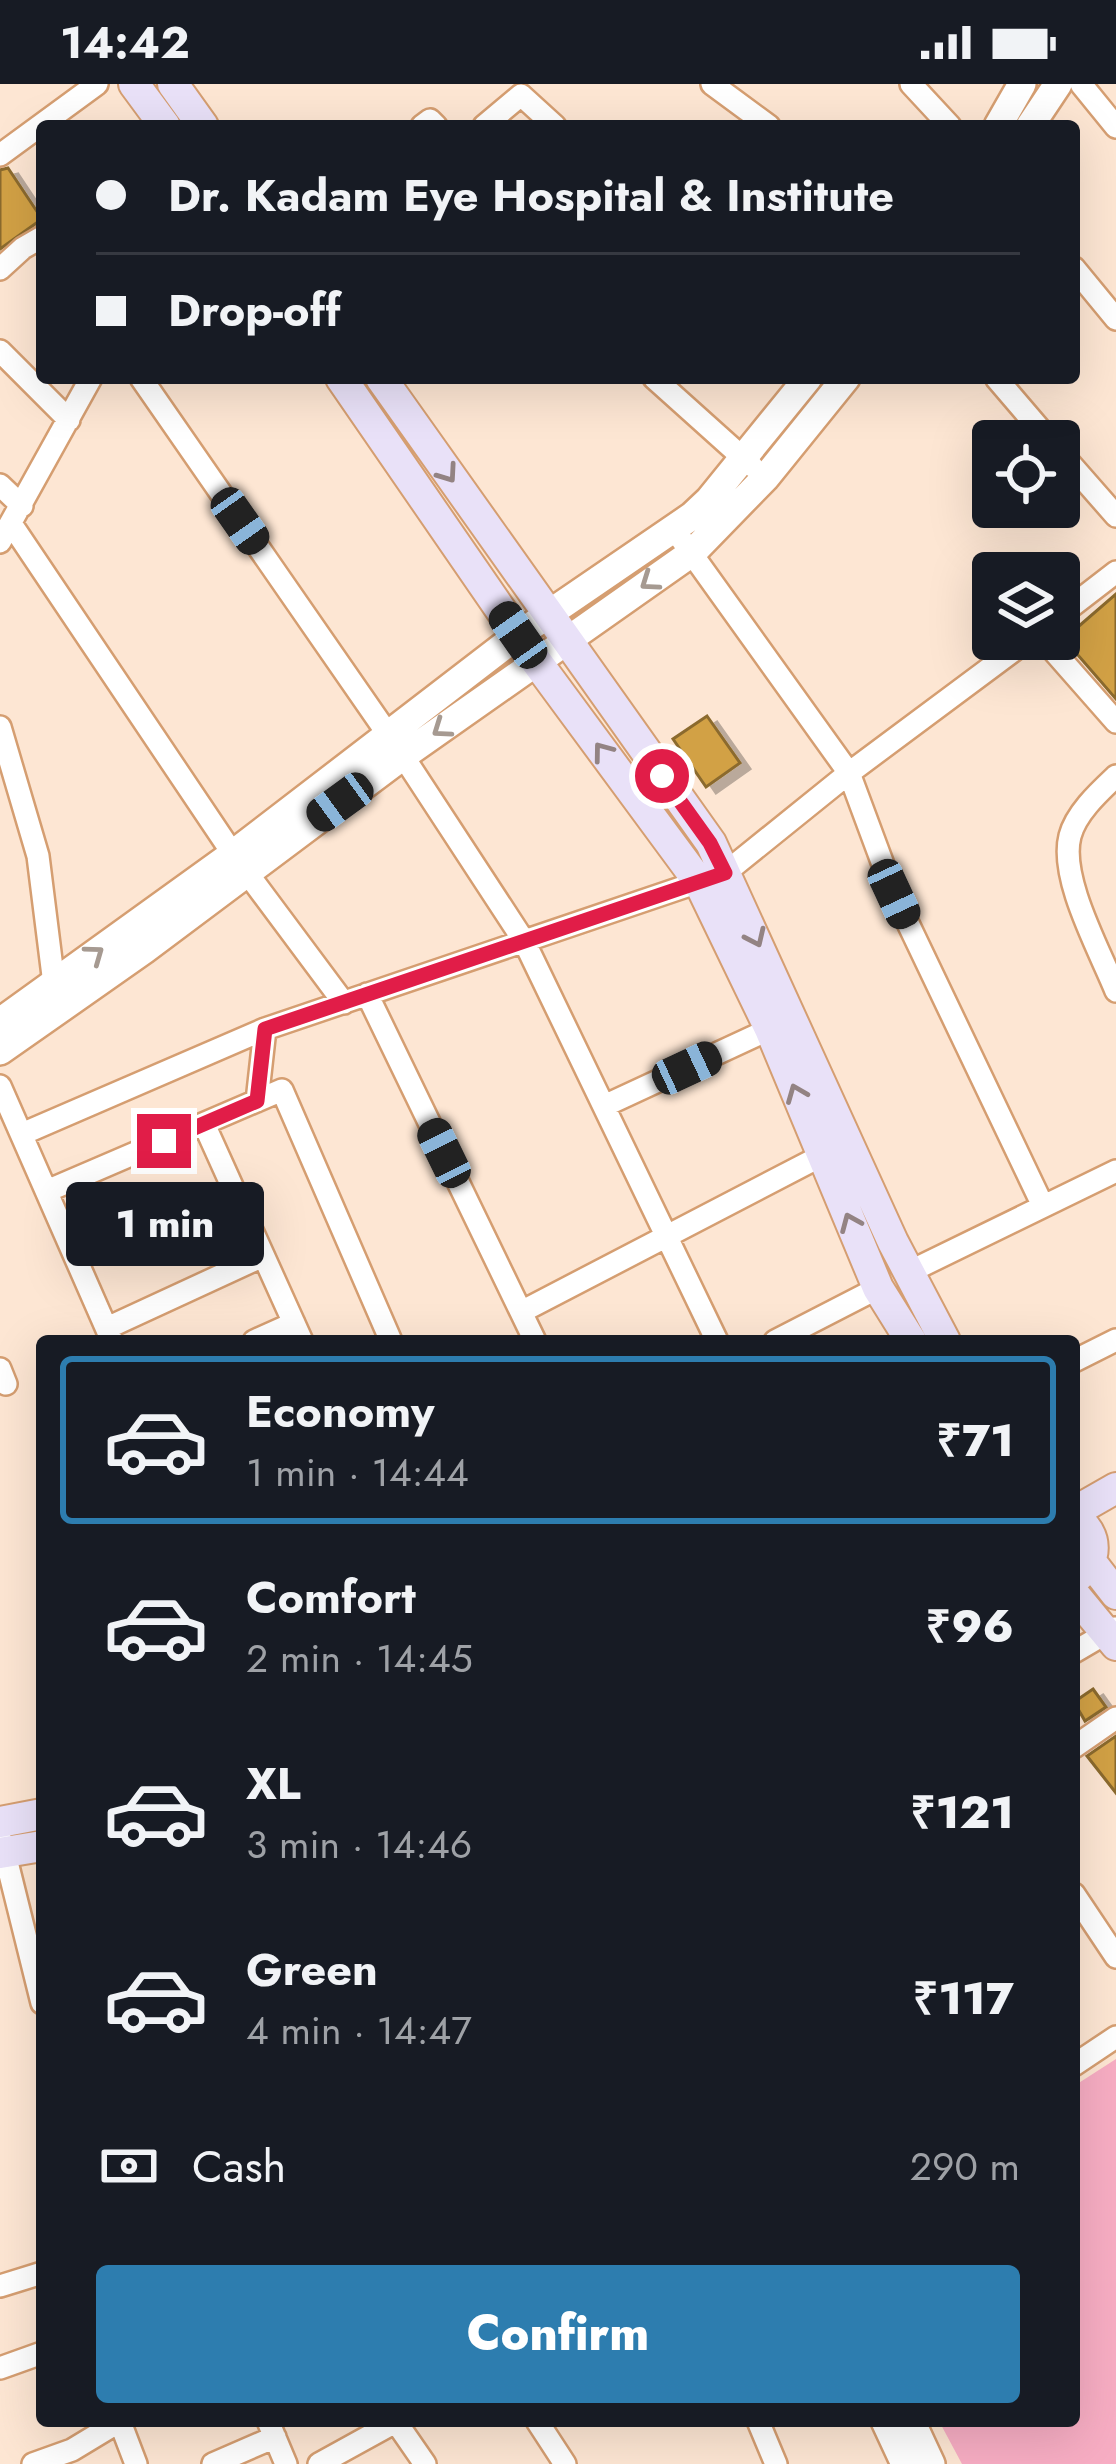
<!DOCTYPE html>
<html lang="en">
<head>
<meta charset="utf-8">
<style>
  body { margin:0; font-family:Jost,sans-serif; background:#242831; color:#f1f3f6; height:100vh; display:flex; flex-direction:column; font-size:45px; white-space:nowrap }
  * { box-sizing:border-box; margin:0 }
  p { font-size:39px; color:#9ea1a6 }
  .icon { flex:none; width:66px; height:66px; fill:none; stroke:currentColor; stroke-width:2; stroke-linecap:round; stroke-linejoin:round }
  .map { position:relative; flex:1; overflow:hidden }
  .sheet { position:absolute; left:36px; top:1251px; width:1044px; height:1092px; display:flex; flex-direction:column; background:#171b24; border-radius:12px; box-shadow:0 12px 48px #0002 }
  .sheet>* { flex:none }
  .hud { position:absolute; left:36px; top:36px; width:1044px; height:264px; border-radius:12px; box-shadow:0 12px 48px #0002; display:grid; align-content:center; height:264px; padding:0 60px; background:#171b24 }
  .controls { position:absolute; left:972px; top:336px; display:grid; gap:24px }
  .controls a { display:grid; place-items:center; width:108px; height:108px; border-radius:12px; background:#171b24; box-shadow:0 12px 48px #0002; font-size:60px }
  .end { position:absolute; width:54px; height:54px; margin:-27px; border:15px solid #e11d48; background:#fff; box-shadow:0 0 0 6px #fff }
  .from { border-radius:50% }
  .bubble { position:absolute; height:84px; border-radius:12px; background:#171b24; box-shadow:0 12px 48px #0002; font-size:39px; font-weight:800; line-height:84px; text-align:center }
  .car { position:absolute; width:36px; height:72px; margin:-36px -18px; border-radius:15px; box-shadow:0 0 9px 3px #0007; background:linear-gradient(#222 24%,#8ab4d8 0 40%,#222 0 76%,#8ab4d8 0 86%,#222 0) }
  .hud b { display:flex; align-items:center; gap:42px; height:114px; font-size:45px }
  .hud b+b { border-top:3px solid #363941 }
  .hud i { width:30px; height:30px; background:#f1f3f6 }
  ul { padding:21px 0 0; list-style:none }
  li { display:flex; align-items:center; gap:36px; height:168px; margin:0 24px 18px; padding:0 36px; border:6px solid transparent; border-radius:12px }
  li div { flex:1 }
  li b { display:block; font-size:45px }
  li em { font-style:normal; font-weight:800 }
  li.active { border-color:#2d7daf }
  li>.icon { width:108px; height:108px; stroke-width:1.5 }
  .pay { display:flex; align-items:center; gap:30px; height:132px; padding:0 60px; font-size:45px }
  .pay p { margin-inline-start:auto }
  .cta { display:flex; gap:24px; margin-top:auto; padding:24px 60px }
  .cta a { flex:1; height:138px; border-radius:12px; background:#2d7daf; color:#fff; font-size:48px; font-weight:800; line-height:138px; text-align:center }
  .status { display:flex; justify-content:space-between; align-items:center; height:84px; padding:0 60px; background:#171b24; direction:ltr }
  .status svg { height:33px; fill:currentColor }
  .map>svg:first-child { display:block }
  .green { fill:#f7adc3 }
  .building { fill:#d2a145; stroke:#8b6a2d; stroke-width:3; filter:url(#shadow) }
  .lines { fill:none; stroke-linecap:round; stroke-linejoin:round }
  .minor-casing { stroke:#d59e71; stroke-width:26 }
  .tertiary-casing { stroke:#d59e71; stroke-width:32 }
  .secondary-casing { stroke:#d59e71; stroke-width:34 }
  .minor { stroke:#fff; stroke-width:21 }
  .tertiary { stroke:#fff; stroke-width:27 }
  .secondary { stroke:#e9e1f8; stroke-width:30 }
  .oneway { stroke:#938383 }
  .oneway2 { stroke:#a69a91 }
  .route { stroke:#e11d48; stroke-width:15 }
</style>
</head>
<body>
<div class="status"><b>14:42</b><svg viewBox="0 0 49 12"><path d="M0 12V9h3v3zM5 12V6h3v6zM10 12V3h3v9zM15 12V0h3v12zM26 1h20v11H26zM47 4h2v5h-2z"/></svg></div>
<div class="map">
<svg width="1116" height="2380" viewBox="0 0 1116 2380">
  <defs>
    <filter id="shadow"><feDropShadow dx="10" dy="6" stdDeviation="0" flood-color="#0004"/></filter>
  </defs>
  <rect width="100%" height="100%" fill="#fde6d3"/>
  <path class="green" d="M1116,1975V2380H962L939,2337H1074V2002Z"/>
  <path class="building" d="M8,84L42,135L0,165V86Z
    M1116,510V615L1064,555Z
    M707,632L740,679L706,703L673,655Z
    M1093,1605L1106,1623L1085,1637L1074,1618Z
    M1116,1652V1709L1087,1672Z"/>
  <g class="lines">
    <defs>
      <path id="minor" d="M712,0L769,42
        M911,0L950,42
        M1081,0L1116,43
        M422,42L430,36L436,42
        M484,42L521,11L555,42
        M0,71L97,0
        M1074,184L1116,235
        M0,185L23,164L42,153
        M0,267L69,336
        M141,294L403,672L524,857L717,1257
        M654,294L752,382
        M996,294L1050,357
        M1059,367L1116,432
        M0,401L22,422
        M12,441L233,770L344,919
        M674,445L849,689L894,810L1043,1122
        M0,458L91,294
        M1059,532L1116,488
        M1043,555L1116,638
        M0,643L38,772L54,900
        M1116,692C1099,708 1076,729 1070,752C1059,794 1100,867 1116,907
        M367,910L535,1257
        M0,1002L112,1257
        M257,1017L265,945
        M604,1022L770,945
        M204,1040L302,1257
        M22,1050L265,945L725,789L849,689L1029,555
        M47,1107L282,1006L391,1257
        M75,1171L233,1106
        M909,1188L1116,1087
        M521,1228L821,1072
        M107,1244L263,1172
        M254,1257L294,1239
        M775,1257L878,1204
        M1074,1277L1116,1256
        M0,1285L6,1300
        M1074,1568L1115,1544
        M1074,1663L1116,1634
        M2,1758L42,1919
        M1074,1810L1116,1873
        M1074,1981L1116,1953
        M0,2202L42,2189
        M0,2284L42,2269
        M268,2337L286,2380
        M537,2337L565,2380
        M758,2337L776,2380
        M120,2338L136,2380
        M396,2338L425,2380
        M33,2380L72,2366L120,2337
        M213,2380L275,2353
        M319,2380L397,2337"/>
      <path id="tertiary" d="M998,42L1022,0
        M1030,42L1058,0
        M0,938L233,770L518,551L692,432L709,416L808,294
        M0,967L144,866L403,672L693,468L766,393L846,294
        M885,2337L905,2380
        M911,2337L931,2380"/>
      <path id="secondary" d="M134,0L165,42
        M173,0L203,42
        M341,294L536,577L699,798L770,945L878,1204L911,1257
        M381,294L711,759L893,1158L945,1257
        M1074,1428L1116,1404
        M1074,1433C1099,1450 1099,1477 1074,1495
        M1091,1478L1116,1510
        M1074,1510L1116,1561
        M0,1738L42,1730
        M0,1769L42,1762"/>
    </defs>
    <use href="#minor" class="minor-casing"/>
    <use href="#tertiary" class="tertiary-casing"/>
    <use href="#secondary" class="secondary-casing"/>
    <use href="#minor" class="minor"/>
    <use href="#tertiary" class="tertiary"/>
    <use href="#secondary" class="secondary"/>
  </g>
  <defs><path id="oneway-chevron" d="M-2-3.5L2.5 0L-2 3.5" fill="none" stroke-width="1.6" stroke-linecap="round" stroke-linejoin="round" transform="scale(3)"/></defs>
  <g class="oneway">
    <use href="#oneway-chevron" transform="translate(448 390) rotate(55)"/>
    <use href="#oneway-chevron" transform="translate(602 667) rotate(-127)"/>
    <use href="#oneway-chevron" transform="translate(756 854) rotate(65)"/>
    <use href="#oneway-chevron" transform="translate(796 1009) rotate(-112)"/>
    <use href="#oneway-chevron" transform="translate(850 1138) rotate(-113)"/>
  </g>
  <g class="oneway2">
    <use href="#oneway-chevron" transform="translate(649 498) rotate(145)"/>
    <use href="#oneway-chevron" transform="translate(441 645) rotate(145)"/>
    <use href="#oneway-chevron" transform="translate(95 870) rotate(-36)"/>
  </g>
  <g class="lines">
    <path class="route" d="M164,1057L257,1017L265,945L725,789L710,759L662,692"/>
  </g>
</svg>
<div class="controls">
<a><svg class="icon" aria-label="locate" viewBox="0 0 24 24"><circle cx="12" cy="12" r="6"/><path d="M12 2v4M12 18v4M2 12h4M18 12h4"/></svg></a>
<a><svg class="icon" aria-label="layers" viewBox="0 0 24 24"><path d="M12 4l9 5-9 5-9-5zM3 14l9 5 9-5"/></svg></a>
</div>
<i class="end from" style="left:662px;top:692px"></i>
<i class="end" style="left:164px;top:1057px"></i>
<div class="bubble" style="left:66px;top:1098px;width:198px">1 min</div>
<i class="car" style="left:240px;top:437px;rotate:145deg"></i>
<i class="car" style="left:518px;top:551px;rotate:325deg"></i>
<i class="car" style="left:340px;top:718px;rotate:234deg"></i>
<i class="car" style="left:894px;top:810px;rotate:155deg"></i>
<i class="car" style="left:687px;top:984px;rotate:65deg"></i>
<i class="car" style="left:444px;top:1069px;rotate:334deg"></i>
<div class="hud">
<b><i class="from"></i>Dr. Kadam Eye Hospital &amp; Institute</b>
<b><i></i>Drop-off</b>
</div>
<section class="sheet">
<ul>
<li class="active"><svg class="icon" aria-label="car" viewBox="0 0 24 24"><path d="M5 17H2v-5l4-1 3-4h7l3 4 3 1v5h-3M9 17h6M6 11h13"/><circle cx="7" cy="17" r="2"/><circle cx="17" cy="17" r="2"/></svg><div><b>Economy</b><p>1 min · 14:44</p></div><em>₹71</em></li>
<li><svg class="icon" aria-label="car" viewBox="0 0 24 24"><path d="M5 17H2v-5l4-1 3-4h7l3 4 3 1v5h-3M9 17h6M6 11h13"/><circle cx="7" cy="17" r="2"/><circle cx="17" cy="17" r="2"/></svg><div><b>Comfort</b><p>2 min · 14:45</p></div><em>₹96</em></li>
<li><svg class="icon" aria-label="car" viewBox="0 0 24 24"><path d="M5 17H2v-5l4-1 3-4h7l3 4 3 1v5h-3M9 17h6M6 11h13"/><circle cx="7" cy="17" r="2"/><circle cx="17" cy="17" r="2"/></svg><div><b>XL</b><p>3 min · 14:46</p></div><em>₹121</em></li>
<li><svg class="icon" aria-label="car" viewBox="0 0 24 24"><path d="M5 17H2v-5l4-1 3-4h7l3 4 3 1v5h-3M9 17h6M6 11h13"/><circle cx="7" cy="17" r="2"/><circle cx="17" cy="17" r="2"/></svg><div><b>Green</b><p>4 min · 14:47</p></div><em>₹117</em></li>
</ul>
<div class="pay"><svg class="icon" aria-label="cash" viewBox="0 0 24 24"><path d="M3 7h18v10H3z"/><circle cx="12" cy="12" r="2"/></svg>Cash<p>290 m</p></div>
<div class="cta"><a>Confirm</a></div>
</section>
</div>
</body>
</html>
